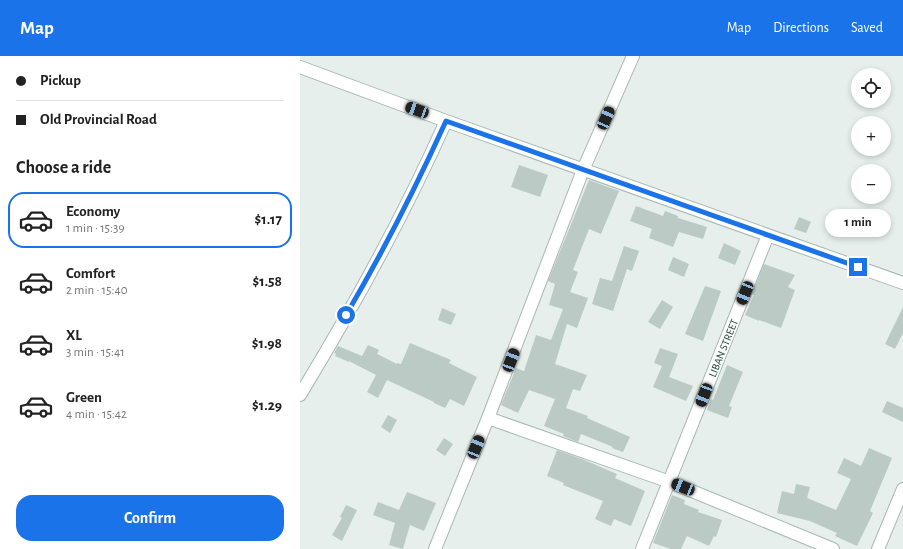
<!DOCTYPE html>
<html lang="en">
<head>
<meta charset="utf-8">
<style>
  body { margin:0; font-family:"Alegreya Sans",sans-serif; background:#f6f6f6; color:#222; height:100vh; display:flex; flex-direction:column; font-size:15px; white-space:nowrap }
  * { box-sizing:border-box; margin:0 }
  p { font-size:13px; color:#767676 }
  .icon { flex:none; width:22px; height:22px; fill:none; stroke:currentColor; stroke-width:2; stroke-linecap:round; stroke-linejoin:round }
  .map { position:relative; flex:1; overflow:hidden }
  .sheet { display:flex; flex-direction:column; background:#fff; width:300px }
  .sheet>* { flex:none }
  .top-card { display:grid; align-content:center; height:88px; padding:0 16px; background:#fff }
  .fabs { position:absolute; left:551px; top:12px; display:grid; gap:8px }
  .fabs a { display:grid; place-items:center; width:40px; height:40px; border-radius:50%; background:#fff; box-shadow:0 2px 6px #0003; font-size:20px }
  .end { position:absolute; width:18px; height:18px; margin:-9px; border:5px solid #1a73e8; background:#fff; box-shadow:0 0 0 2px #fff }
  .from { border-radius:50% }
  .bubble { position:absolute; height:28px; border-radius:14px; background:#fff; box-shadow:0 2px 6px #0003; font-size:13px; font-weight:600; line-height:28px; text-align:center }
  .car { position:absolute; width:12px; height:24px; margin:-12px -6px; border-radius:5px; box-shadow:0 0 3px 1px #0007; background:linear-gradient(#222 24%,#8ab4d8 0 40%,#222 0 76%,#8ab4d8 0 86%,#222 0) }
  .top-card b { display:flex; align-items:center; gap:14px; height:38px; font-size:15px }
  .top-card b+b { border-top:1px solid #e0e0e0 }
  .top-card i { width:10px; height:10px; background:#222 }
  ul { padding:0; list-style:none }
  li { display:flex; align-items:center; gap:12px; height:56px; margin:0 8px 6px; padding:0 8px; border:2px solid transparent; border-radius:16px }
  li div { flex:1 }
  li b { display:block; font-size:15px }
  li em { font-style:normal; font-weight:600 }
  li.selected { border-color:#1a73e8 }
  li>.icon { width:36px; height:36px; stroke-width:1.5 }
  h2 { padding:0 16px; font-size:18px; line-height:48px }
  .action { display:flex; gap:8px; margin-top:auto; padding:8px 16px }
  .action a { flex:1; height:46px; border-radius:16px; background:#1a73e8; color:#fff; font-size:16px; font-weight:600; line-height:46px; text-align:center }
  header { display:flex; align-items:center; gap:24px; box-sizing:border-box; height:56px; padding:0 20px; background:#1a73e8; color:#fff }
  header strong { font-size:19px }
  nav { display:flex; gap:22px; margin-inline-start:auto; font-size:14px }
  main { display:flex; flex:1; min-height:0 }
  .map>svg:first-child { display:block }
  .building { fill:#bbcac4 }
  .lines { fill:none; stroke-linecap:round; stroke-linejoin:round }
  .minor-casing { stroke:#a8b8b2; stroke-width:14 }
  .minor { stroke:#fff; stroke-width:12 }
  .route { stroke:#1a73e8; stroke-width:5 }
  .labels { text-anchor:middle; stroke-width:3; stroke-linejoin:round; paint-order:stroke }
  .street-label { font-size:11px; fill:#24423a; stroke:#f7fbf9 }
</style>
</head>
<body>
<header>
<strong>Map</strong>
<nav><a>Map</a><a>Directions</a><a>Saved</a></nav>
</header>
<main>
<section class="sheet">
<div class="top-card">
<b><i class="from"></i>Pickup</b>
<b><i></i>Old Provincial Road</b>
</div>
<h2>Choose a ride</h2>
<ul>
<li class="selected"><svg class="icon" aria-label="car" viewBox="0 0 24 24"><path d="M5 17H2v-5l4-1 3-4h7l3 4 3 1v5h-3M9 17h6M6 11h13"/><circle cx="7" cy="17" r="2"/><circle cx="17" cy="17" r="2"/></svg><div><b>Economy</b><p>1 min · 15:39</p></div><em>$1.17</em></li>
<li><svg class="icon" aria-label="car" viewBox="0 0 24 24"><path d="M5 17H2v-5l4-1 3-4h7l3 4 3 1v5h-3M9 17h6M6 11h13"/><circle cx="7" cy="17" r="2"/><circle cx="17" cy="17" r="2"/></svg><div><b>Comfort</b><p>2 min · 15:40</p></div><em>$1.58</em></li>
<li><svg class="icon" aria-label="car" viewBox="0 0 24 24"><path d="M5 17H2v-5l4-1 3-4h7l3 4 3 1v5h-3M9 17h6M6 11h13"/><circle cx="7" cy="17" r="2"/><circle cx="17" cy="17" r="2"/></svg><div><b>XL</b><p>3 min · 15:41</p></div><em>$1.98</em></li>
<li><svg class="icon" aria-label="car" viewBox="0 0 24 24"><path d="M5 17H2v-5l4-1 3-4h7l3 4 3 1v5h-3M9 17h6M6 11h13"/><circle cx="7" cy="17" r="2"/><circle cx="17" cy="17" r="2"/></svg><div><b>Green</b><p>4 min · 15:42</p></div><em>$1.29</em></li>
</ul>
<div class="action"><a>Confirm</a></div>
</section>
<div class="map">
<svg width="603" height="493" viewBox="0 0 603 493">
  <rect width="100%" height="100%" fill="#e6efeb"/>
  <path class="building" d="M219,109L248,119L240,141L211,131Z
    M289,124L319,135L301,178L289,173L273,214L278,216L270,236L288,242L277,272L267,268L255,308L287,319L280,335L273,333L266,352L288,360L287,362L330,381L323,396L312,392L313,391L281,378L278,386L263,380L264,378L244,370L255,343L229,334L218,357L201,349L216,312L224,315L236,279L251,284L263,253L249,249L255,228L248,225Z
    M336,150L363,160L365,155L378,160V162L407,171L403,183L379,176L373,191L349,182L352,173L330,165Z
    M499,161L511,166L506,177L494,173Z
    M424,187L441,195L435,209L418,202Z
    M324,190L339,195L332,215L327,213L313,255L292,248L300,222L312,225Z
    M373,201L389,208L384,221L368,214Z
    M464,208L495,219L488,231L495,234L481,272L459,264V265L445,259L454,239L452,238Z
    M405,230L421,235L403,285L385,278Z
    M362,244L373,251L360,273L348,266Z
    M603,251V277L595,293L585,288Z
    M142,252L156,258L151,269L138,264Z
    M110,287L151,304L149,307L177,321L164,350L150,343L145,352L134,347V346L87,324L78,342L67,336L76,319L49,305V306L35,300L36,298L34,297L38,290L62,300L68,289L79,294L77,298L97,308V307L101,308Z
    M360,292L378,298L369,321L393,330L386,345L353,331L362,310L354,307Z
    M427,309L443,316L429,350L432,351L428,362L407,354L411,343L413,344Z
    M587,345L603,352V366L582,356Z
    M88,359L97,364L90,377L81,371Z
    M144,382L153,388L145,400L136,394Z
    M569,392L592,402L570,455L573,457L557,490L535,480L537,477L510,465L477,457L482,435L494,438L496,428L510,431L507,442L536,454L551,423L537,417L544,402L561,410Z
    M257,394L282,403L317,418L315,422L345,435L331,470L314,463L311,470L295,463L303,445L263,429L264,427L247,420Z
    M107,436L136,447L124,475L110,469L103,493L89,489L95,467L73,459L78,446L99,454Z
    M372,439L385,444L384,448L399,454L398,456L422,464L416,481L414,480L409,490L387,480L381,493H371L353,487Z
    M46,449L57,454L42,485L32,479L42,462L40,461Z"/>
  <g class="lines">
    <defs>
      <path id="minor" d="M0,11L146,65L603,227
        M0,339C54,250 104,160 146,65
        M188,362L370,426L533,493
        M135,493L188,362L283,114L333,0
        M342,493L468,179
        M578,493L603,433"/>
    </defs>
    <use href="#minor" class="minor-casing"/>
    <use href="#minor" class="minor"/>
  </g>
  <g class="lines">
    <path class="route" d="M46,259C83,196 116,131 146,65L558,211"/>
  </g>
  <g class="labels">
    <g class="street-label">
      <text transform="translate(423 292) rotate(-68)" y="4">LIBAN STREET</text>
    </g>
  </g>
</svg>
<div class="fabs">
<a><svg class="icon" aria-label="locate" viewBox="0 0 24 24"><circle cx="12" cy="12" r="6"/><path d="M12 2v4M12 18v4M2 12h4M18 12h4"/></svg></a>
<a>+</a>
<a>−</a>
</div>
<i class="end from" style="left:46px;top:259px"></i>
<i class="end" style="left:558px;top:211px"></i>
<div class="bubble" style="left:525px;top:153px;width:66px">1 min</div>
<i class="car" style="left:117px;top:54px;rotate:290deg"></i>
<i class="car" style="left:306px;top:62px;rotate:24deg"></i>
<i class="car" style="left:445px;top:237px;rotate:202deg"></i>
<i class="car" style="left:211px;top:304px;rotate:21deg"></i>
<i class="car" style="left:404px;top:339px;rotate:201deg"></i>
<i class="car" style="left:176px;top:391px;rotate:22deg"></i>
<i class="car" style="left:383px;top:431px;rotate:292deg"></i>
</div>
</main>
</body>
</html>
